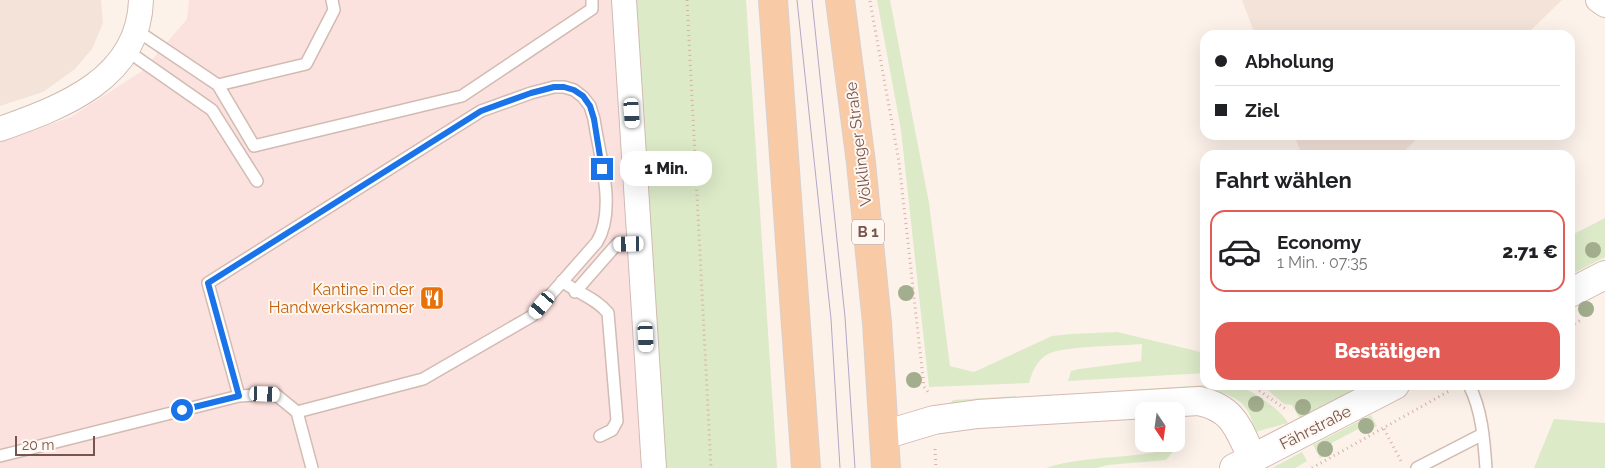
<!DOCTYPE html>
<html lang="de">
<head>
<meta charset="utf-8">
<style>
  body { margin:0; font-family:Raleway,sans-serif; background:#f2f2f2; color:#202124; height:100vh; display:flex; flex-direction:column; font-size:19px; white-space:nowrap }
  * { box-sizing:border-box; margin:0 }
  p { font-size:16px; color:#757577 }
  .icon { flex:none; width:28px; height:28px; fill:none; stroke:currentColor; stroke-width:2; stroke-linecap:round; stroke-linejoin:round }
  .map { position:relative; flex:1; overflow:hidden }
  .drawer { position:absolute; left:1200px; top:150px; width:375px; height:240px; display:flex; flex-direction:column; background:#fff; border-radius:15px; box-shadow:0 5px 20px #0002 }
  .drawer>* { flex:none }
  .guide { position:absolute; left:1200px; top:30px; width:375px; height:110px; border-radius:15px; box-shadow:0 5px 20px #0002; display:grid; align-content:center; height:110px; padding:0 15px; background:#fff }
  .needle { width:32px; rotate:167deg }
  .buttons { position:absolute; left:1135px; top:402px; display:grid; gap:10px }
  .buttons a { display:grid; place-items:center; width:50px; height:50px; border-radius:10px; background:#fff; box-shadow:0 5px 20px #0002; font-size:25px }
  .scale { position:absolute; left:15px; bottom:12px; width:80px; box-sizing:border-box; padding-left:5px; border:2px solid #77554e; border-top:0; font-size:14px; line-height:18px; white-space:nowrap; color:#77554e; -webkit-text-stroke:4px #fff7f1; paint-order:stroke }
  .end { position:absolute; width:22px; height:22px; margin:-11px; border:6px solid #1a73e8; background:#fff; box-shadow:0 0 0 2px #fff }
  .from { border-radius:50% }
  .bubble { position:absolute; height:35px; border-radius:15px; background:#fff; box-shadow:0 5px 20px #0002; font-size:16px; font-weight:800; line-height:35px; text-align:center }
  .car { position:absolute; width:15px; height:30px; margin:-15px -8px; border-radius:6px; box-shadow:0 0 4px 1px #0007; background:linear-gradient(#fff 24%,#345 0 40%,#fff 0 76%,#345 0 86%,#fff 0) }
  .guide b { display:flex; align-items:center; gap:18px; height:48px; font-size:19px }
  .guide b+b { border-top:1px solid #e0e0e0 }
  .guide i { width:12px; height:12px; background:#202124 }
  ul { padding:0; list-style:none }
  li { display:flex; align-items:center; gap:15px; height:82px; margin:0 10px 8px; padding:0 5px; border:2px solid #e0e0e0; border-radius:15px }
  li div { flex:1 }
  li b { display:block; font-size:19px }
  li em { font-style:normal; font-weight:800 }
  li.current { border-color:#e25b54 }
  li>.icon { width:45px; height:45px; stroke-width:1.5 }
  h2 { padding:0 15px; font-size:22px; line-height:60px }
  .primary-button { display:flex; gap:10px; margin-top:auto; padding:10px 15px }
  .primary-button a { flex:1; height:58px; border-radius:15px; background:#e25b54; color:#fff; font-size:20px; font-weight:800; line-height:58px; text-align:center }
  .map>svg:first-child { display:block }
  .residential { fill:#f4e3d9 }
  .commercial { fill:#fce2df }
  .green { fill:#dceac8 }
  .lines { fill:none; stroke-linecap:round; stroke-linejoin:round }
  .lane-casing { stroke:#d1bbb2; stroke-width:14 }
  .street-casing { stroke:#d1bbb2; stroke-width:26 }
  .secondary-casing { stroke:#d4bab0; stroke-width:30 }
  .primary-casing { stroke:#d9cfcd; stroke-width:30 }
  .path { stroke:#d6b0a5; stroke-width:3; stroke-dasharray:1 4; stroke-linecap:butt }
  .lane { stroke:#fff; stroke-width:11 }
  .street { stroke:#fff; stroke-width:24 }
  .secondary { stroke:#fff; stroke-width:28 }
  .primary { stroke:#f8cba6; stroke-width:28 }
  .tram { stroke:#b3a8c7; stroke-width:1 }
  .tree { fill:#a3ae8e }
  .route { stroke:#1a73e8; stroke-width:6 }
  .labels { text-anchor:middle; stroke-width:4; stroke-linejoin:round; paint-order:stroke }
  .shield { fill:#fff7f1; stroke:#a0867f; stroke-width:1 }
  .shield-label { font-size:15px; font-weight:bold; fill:#77554e }
  .street-label { font-size:16px; fill:#77554e; stroke:#fff7f1 }
  .food-label { font-size:16px; fill:#c56008; stroke:#fff7f1; text-anchor:end }
</style>
</head>
<body>
<div class="map">
<svg width="1605" height="468" viewBox="0 0 1605 468">
  <rect width="100%" height="100%" fill="#fcf2ea"/>
  <path class="residential" d="M0,0H101L103,23L92,49L75,69L43,92L0,106Z
    M1242,0H1562L1526,35H1255Z
    M1294,135H1421L1400,155H1302Z"/>
  <path class="commercial" d="M189,0H615L647,468H0V141L71,117L142,71L187,19Z"/>
  <path class="green" d="M634,0H746L777,468H662Z
    M877,0H890L929,203L950,366L974,372L1052,336L1071,334L1117,332L1205,353V373L1068,381L1071,371L1079,369L1141,361L1142,344C1121,346 1064,346 1048,354C1037,360 1032,372 1029,383L929,387L901,130Z
    M1605,218V257L1570,275V236Z
    M1205,385C1215,385 1227,383 1237,386C1249,388 1284,412 1288,423L1255,432C1250,410 1244,400 1222,393L1092,399L1086,393Z
    M1262,385H1362L1300,419L1292,405L1284,404Z
    M1016,396L1008,404L949,405L953,400Z
    M1371,415L1377,426L1363,433L1360,428L1330,444L1333,451L1320,458L1313,445Z
    M1554,419L1605,423V468H1534Z
    M1177,447L1166,460L1108,465L1096,468H1046C1089,454 1135,460 1177,447Z
    M1302,452L1307,461L1295,468H1272Z"/>
  <g class="lines">
    <defs>
      <path id="lane" d="M136,30L218,85L254,146L462,96L592,9V0
        M126,50L212,110L257,181
        M218,85L306,64L334,10L332,0
        M562,281C577,293 596,298 608,313L617,421L612,430L600,436
        M575,292L617,244H640
        M1469,385C1482,410 1484,440 1486,468
        M239,396L208,283L481,111L531,93L554,87H564L574,90L583,97L590,106L594,119C599,155 617,209 597,242L532,316L423,379L297,412
        M0,456L239,396L275,394L297,412L312,468
        M1417,468L1483,434"/>
      <path id="street" d="M624,0L654,468
        M1598,0L1605,5
        M0,129C62,107 139,79 141,0"/>
      <path id="secondary" d="M1570,293L1605,275
        M884,435L934,420L978,414L1199,401C1235,409 1238,429 1253,459
        M1234,468L1395,385"/>
      <path id="primary" d="M773,0L806,468
        M840,0L861,163L877,323L886,468"/>
    </defs>
    <use href="#lane" class="lane-casing"/>
    <use href="#street" class="street-casing"/>
    <use href="#secondary" class="secondary-casing"/>
    <use href="#primary" class="primary-casing"/>
    <path class="path" d="M687,0L711,468
      M870,1L899,162L924,387L929,393
      M1570,326L1583,319
      M1251,385L1287,410
      M1384,429L1401,461
      M935,449L936,468
      M1312,468L1451,390"/>
    <use href="#lane" class="lane"/>
    <use href="#street" class="street"/>
    <use href="#secondary" class="secondary"/>
    <use href="#primary" class="primary"/>
    <path class="tram" d="M797,0L831,319L840,468
      M812,0L845,317L855,468"/>
  </g>
  <g class="tree">
    <circle cx="1593" cy="250" r="8"/>
    <circle cx="906" cy="293" r="8"/>
    <circle cx="1586" cy="309" r="8"/>
    <circle cx="914" cy="380" r="8"/>
    <circle cx="1256" cy="404" r="8"/>
    <circle cx="1303" cy="407" r="8"/>
    <circle cx="1366" cy="426" r="8"/>
    <circle cx="1325" cy="449" r="8"/>
  </g>
  <g class="lines">
    <path class="route" d="M182,410L239,396L208,283L481,111L531,93L554,87H564L574,90L583,96L590,106L594,119L602,169"/>
  </g>
  <defs>
    <symbol id="restaurant-square" viewBox="-11 -11 22 22"><rect x="-9" y="-9" width="18" height="18" rx="4" fill="#e8710a" stroke="#fff7f1"/><path d="M-5-6h1v4h1v-4h1v4h1v-4h1v5L-1.5 .5V6h-2V.5L-5-1ZM5-6V6H3V1.5H1.5Q1.5-4 5-6Z" fill="#fff"/></symbol>
  </defs>
  <g fill-rule="evenodd">
    <use href="#restaurant-square" x="418" y="284" width="28" height="28"/>
  </g>
  <g class="labels">
    <rect class="shield" x="852" y="219.5" width="32" height="25" rx="4"/>
    <g class="shield-label">
      <text x="868" y="237">B 1</text>
    </g>
    <g class="street-label">
      <text transform="translate(858 144) rotate(-97)" y="6">Völklinger Straße</text>
      <text transform="translate(1315 427) rotate(-27)" y="6">Fährstraße</text>
    </g>
    <g class="food-label">
      <text x="414" y="295">Kantine in der<tspan x="414" dy="18">Handwerkskammer</tspan></text>
    </g>
  </g>
</svg>
<div class="buttons">
<a><svg class="needle" viewBox="-14 -14 28 28"><path d="M0-13l5 13h-10z" fill="#e53935"/><path d="M0 13l5-13h-10z" fill="#757577"/></svg></a>
</div>
<div class="scale">20 m</div>
<i class="end from" style="left:182px;top:410px"></i>
<i class="end" style="left:602px;top:169px"></i>
<div class="bubble" style="left:620px;top:151px;width:92px">1 Min.</div>
<i class="car" style="left:632px;top:113px;rotate:176deg"></i>
<i class="car" style="left:629px;top:244px;rotate:269deg"></i>
<i class="car" style="left:542px;top:305px;rotate:220deg"></i>
<i class="car" style="left:646px;top:337px;rotate:177deg"></i>
<i class="car" style="left:265px;top:394px;rotate:92deg"></i>
<div class="guide">
<b><i class="from"></i>Abholung</b>
<b><i></i>Ziel</b>
</div>
<section class="drawer">
<h2>Fahrt wählen</h2>
<ul>
<li class="current"><svg class="icon" aria-label="car" viewBox="0 0 24 24"><path d="M5 17H2v-5l4-1 3-4h7l3 4 3 1v5h-3M9 17h6M6 11h13"/><circle cx="7" cy="17" r="2"/><circle cx="17" cy="17" r="2"/></svg><div><b>Economy</b><p>1 Min. · 07:35</p></div><em>2.71 €</em></li>
</ul>
<div class="primary-button"><a>Bestätigen</a></div>
</section>
</div>
</body>
</html>
